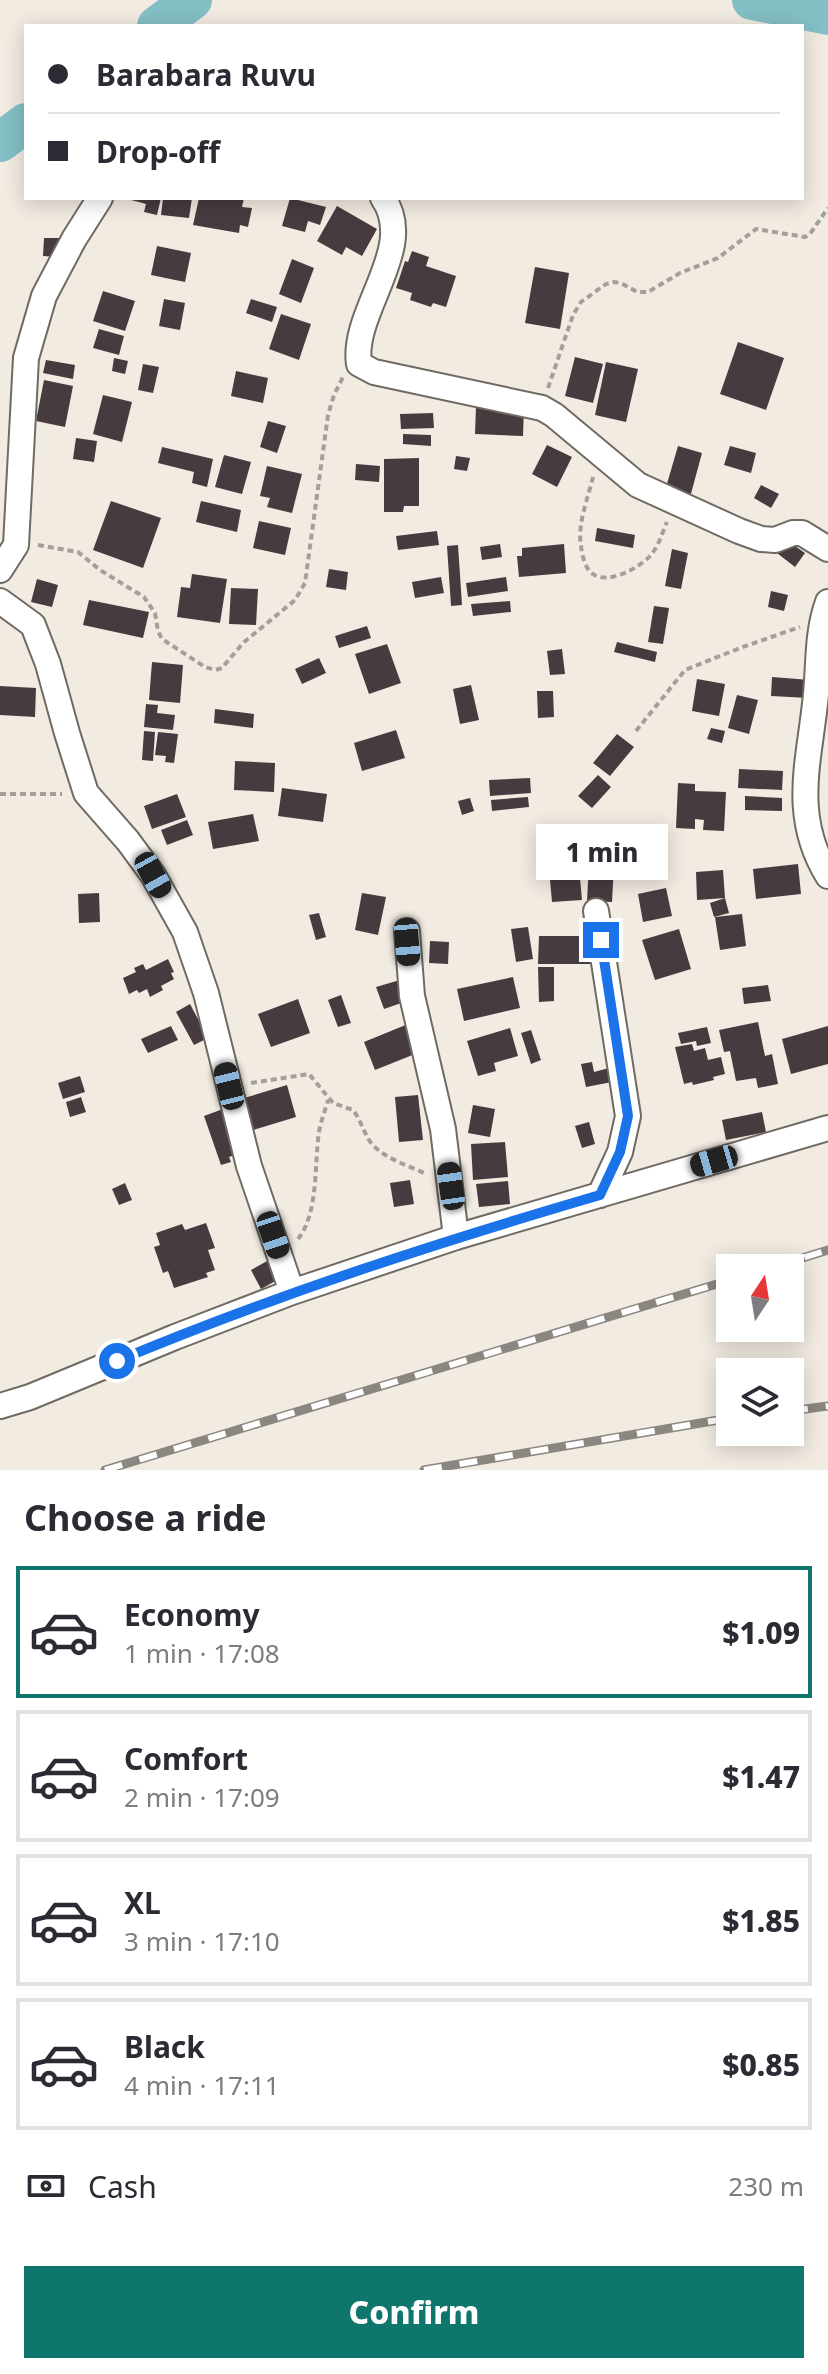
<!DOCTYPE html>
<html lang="en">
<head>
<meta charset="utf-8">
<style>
  body { margin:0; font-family:"Noto Sans",sans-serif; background:#f7f7f7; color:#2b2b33; height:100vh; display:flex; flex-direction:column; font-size:30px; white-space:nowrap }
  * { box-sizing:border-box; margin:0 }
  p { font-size:26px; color:#7c7c81 }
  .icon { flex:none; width:44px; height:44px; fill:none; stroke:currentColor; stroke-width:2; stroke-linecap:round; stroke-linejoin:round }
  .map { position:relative; height:1470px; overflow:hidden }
  .drawer { display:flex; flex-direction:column; background:#fff; flex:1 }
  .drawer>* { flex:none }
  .banner { position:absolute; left:24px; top:24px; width:780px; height:176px; border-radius:0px; box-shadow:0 4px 20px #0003; display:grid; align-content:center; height:176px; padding:0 24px; background:#fff }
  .needle { width:52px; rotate:12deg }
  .buttons { position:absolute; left:716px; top:1254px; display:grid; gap:16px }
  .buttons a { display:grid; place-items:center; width:88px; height:88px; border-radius:0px; background:#fff; box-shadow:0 4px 20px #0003; font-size:40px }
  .end { position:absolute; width:36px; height:36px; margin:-18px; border:10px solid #1a73e8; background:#fff; box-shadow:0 0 0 4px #fff }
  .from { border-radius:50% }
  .bubble { position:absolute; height:56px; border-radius:0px; background:#fff; box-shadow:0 4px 20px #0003; font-size:26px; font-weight:800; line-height:56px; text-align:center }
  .car { position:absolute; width:24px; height:48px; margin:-24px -12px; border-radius:10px; box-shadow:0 0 6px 2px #0007; background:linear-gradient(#222 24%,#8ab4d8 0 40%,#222 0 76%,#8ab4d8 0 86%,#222 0) }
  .banner b { display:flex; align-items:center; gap:28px; height:76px; font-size:30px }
  .banner b+b { border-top:2px solid #e1e1e2 }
  .banner i { width:20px; height:20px; background:#2b2b33 }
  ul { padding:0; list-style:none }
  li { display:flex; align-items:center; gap:24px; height:132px; margin:0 16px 12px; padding:0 8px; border:4px solid #e1e1e2; border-radius:0px }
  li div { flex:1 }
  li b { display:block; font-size:30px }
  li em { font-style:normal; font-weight:800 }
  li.current { border-color:#0f766e }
  li>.icon { width:72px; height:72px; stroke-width:1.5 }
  h2 { padding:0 24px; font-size:36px; line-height:96px }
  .pay { display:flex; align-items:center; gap:20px; height:88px; padding:0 24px; font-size:30px }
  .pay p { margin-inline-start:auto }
  .primary-button { display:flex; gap:16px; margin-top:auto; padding:16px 24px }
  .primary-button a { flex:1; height:92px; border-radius:0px; background:#0f766e; color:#fff; font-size:32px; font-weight:800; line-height:92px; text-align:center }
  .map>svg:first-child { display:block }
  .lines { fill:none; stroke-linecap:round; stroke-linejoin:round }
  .river { stroke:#84bfc6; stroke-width:40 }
  .building { fill:#463c3f }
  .street-casing { stroke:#6f6a62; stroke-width:28 }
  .path { stroke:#a49f98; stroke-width:4; stroke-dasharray:6 4; stroke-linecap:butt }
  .street { stroke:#fff; stroke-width:24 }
  .rail-casing { stroke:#8b8680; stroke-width:9 }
  .rail { stroke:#fff; stroke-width:6; stroke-dasharray:18; stroke-linecap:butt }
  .route { stroke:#1a73e8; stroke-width:10 }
</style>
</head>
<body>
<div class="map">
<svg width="828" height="1470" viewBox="0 0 828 1470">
  <rect width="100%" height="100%" fill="#f2ebe2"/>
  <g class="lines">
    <path class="river" d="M752,0L828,15
      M157,26L192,0
      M0,142L26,123"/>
  </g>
  <path class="building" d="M124,198H161L157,215L144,212L146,204Z
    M163,198H192L189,218L161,215Z
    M199,198H244L242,207L252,208L248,227L240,225L239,233L193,225Z
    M290,198L326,207L320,225L308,221L305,232L282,226Z
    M337,206L377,229L362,256L346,247L342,255L317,241Z
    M44,238H60L59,257L43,256Z
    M157,246L191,253L185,282L151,275Z
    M412,251L429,257L426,266L456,276L446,307L433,303L431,307L410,300L412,293L396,288L405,261L408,262Z
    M292,259L314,268L301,303L279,294Z
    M535,267L569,273L560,329L525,323Z
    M103,291L135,301L125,331L93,321Z
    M164,299L185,303L180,330L159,326Z
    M251,299L277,307L272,322L246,313Z
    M281,314L311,324L299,360L269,349Z
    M99,329L124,336L119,355L93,348Z
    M738,342L784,358L766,410L720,394Z
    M575,357L603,364L593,403L565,396Z
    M114,358L128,361L125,374L112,371Z
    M46,360L75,365L73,379L43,373Z
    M606,362L638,369L626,422L595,415Z
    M143,364L159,367L153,393L138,390Z
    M236,371L268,378L263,403L231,396Z
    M44,380L73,386L65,427L36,421Z
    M103,395L132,402L122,442L93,434Z
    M476,406L524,408L523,436L475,434Z
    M433,413L434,428L401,429L400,414Z
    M268,421L286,426L277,453L260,447Z
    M403,434L431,435V446L403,444Z
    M76,438L97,441L94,462L73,459Z
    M547,445L572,457L557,487L532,474Z
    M678,446L702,453L689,501L664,494Z
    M730,446L756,453L751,473L724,465Z
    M162,447L213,459L207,487L192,483L194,472L158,463Z
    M224,455L251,462L242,494L215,487Z
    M456,456L470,458L467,471L454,469Z
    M419,458V506H404L403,512H384V459Z
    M356,464L380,466L379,482L355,480Z
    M267,466L302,474L292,513L267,507L270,498L260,496Z
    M761,485L779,494L771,508L754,498Z
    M111,501L161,518L143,568L93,550Z
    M201,501L241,510L237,532L196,522Z
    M259,521L291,528L285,555L253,548Z
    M597,528L635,535L633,548L595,541Z
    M437,531L439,545L398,550L396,536Z
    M786,540L805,553L795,567L777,553Z
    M500,544L502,557L482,560L480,547Z
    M564,544L566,573L519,577L517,556H522V548Z
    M458,545L462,605L451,606L447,546Z
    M672,549L688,553L681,589L665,586Z
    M329,569L348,572L346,590L326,587Z
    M192,574L227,579L220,623L177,617L181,587L190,588Z
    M441,577L444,593L415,598L412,582Z
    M506,577L508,591L468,597L466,583Z
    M37,579L58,585L52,607L31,602Z
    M231,588L258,589L256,625L229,624Z
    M771,591L788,595L784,611L768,607Z
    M89,600L149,612L143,638L83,625Z
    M510,601L511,612L473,616L471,604Z
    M654,606L669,608L663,644L648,642Z
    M367,626L371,638L339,648L335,636Z
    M617,642L657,652L655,662L614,652Z
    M387,644L401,683L369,694L355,654Z
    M562,649L565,674L550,675L547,651Z
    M319,658L326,673L302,684L295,669Z
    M152,662L183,665L180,703L149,700Z
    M772,677L810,680L809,698L771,696Z
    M697,679L725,684L719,716L692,711Z
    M471,685L479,720L460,724L453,689Z
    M0,686L36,688L35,717L0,715Z
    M537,691H553L554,717L538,718Z
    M737,695L758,700L749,734L728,728Z
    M146,704L158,705L157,713L175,715L173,730L144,727Z
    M215,709L254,714L253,728L214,723Z
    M711,728L725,731L722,743L707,739Z
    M396,730L405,758L362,771L354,743Z
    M144,731L155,732L153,761L142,760Z
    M158,732L178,734L174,763L165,762L166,756L155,755Z
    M617,734L634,747L610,776L593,763Z
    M235,761L275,763L274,792L234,790Z
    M739,769L783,771L782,790L738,788Z
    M598,775L611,787L592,808L578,796Z
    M530,778L531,793L490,796L489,780Z
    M678,783L695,784V791L726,792L724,831L703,830L704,820L695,819V829L676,828Z
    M282,788L327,794L323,822L278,816Z
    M177,794L186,817L152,829L144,806Z
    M745,796L782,798V811L745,810Z
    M528,797L529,807L492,811L491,800Z
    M470,798L474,811L462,815L458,801Z
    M253,814L259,841L213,849L208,822Z
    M187,820L193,835L167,845L161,830Z
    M589,863L614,864L612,902L587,901Z
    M798,864L801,894L756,899L753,869Z
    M723,870L725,898L697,900L696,872Z
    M580,878L582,900L552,902L550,880Z
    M666,888L672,916L643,922L638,894Z
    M99,893L100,922L79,923L78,894Z
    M362,893L386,897L378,935L355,930Z
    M725,898L729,913L714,917L710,903Z
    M319,913L326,937L316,940L309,915Z
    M742,914L746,946L720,950L715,917Z
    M528,927L533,959L516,962L511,929Z
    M679,929L691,969L655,980L642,940Z
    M539,936H581L580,948H595V964H538Z
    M430,941L449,942L448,964L429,963Z
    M168,959L174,972L171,973L174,979L161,986L163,990L150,997L147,989L139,993L137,990L129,994L123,978L136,972L134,968L143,964L146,970Z
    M538,967H554V1001L539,1002Z
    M513,977L520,1008L464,1021L457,989Z
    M400,980L407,1001L384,1009L376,987Z
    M768,985L771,1001L744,1004L742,988Z
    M341,995L351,1023L338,1027L328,1000Z
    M298,999L310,1033L271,1047L258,1014Z
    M190,1004L208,1038L194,1045L176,1012Z
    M758,1022L765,1056L772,1054L778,1084L758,1088L756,1078L736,1081L730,1051L724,1052L719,1030Z
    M408,1024L420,1052L375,1070L364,1042Z
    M171,1026L178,1040L148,1053L141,1039Z
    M828,1026V1064L791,1074L782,1039Z
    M707,1027L711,1043L697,1046L696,1041L681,1044L678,1033Z
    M510,1028L518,1056L494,1063L496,1071L478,1076L467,1041Z
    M531,1030L541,1060L531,1064L521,1033Z
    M692,1044L694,1051L705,1048L708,1060L721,1057L725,1074L713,1077L714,1080L693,1085L692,1082L684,1084L675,1047Z
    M592,1062L594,1072L609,1068L612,1082L586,1087L581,1064Z
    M80,1076L85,1092L63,1099L58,1083Z
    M287,1085L296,1117L247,1132L238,1100Z
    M418,1095L423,1140L399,1142L395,1097Z
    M81,1097L86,1112L70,1117L66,1102Z
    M473,1105L495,1109L490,1137L468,1133Z
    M223,1109L238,1154L229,1157L231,1162L221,1165L204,1116Z
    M762,1112L766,1132L726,1140L722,1120Z
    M589,1122L595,1144L582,1148L575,1126Z
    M505,1142L508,1177L473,1180L471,1144Z
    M410,1180L414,1204L394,1207L390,1183Z
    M508,1181L510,1204L479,1207L476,1184Z
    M125,1183L132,1200L119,1205L112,1189Z
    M206,1223L215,1248L208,1250L215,1270L206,1273L208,1277L174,1288L168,1271L163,1273L154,1247L160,1245L156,1233L182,1224L185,1230Z
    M269,1260L279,1279L261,1289L251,1270Z"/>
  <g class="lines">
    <defs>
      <path id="street" d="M383,198C418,248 351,311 359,364L374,372L542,408L554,415L638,485L739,531L761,539L775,540L793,533H802L828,549
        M0,570L16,545L26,358L44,296L74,239L100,198
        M0,601L33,625L48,664L67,733L86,793L128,841L153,875L185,932L206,993L249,1166L292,1292
        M828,602C817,632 819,662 816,694C810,760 790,814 828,876
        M596,911L628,1116L620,1152L600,1195
        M407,931L412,996L443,1129L456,1237
        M0,1406L30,1397L175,1337L292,1292L456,1237L828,1128"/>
    </defs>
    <use href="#street" class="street-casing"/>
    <path class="path" d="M548,388L573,315L581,302L606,284L614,282L621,283L637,292H648L680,273L718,258L756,229L805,237L810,234L828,208
      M593,477C588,498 577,525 581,546C582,555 585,569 593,574C608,585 639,568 650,556C658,548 662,533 667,522
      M38,545L78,552L100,570L144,597L155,613L158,631L162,639L205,667L215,670L222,668L243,643L295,600L305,583L328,415L334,395L343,377
      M636,731L685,670L740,648L800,627
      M0,794H62
      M251,1083L309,1074L333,1103L353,1110C360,1119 363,1130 369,1140C381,1158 408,1165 426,1174
      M298,1239C319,1212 314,1165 319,1132C321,1121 325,1111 328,1100"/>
    <use href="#street" class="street"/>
    <defs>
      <path id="rail" d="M770,1268L828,1250
        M790,1411L828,1406
        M105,1470L730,1280
        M424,1470L730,1418"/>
    </defs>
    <use href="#rail" class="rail-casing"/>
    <use href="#rail" class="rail"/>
  </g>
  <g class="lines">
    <path class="route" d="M117,1361C275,1295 436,1243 600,1195L620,1152L628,1116L601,940"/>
  </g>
</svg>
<div class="buttons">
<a><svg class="needle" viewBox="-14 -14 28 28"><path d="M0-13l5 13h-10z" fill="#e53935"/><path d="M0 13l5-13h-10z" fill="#7c7c81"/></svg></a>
<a><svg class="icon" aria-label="layers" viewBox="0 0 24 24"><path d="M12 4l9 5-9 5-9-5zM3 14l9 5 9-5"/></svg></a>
</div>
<i class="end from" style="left:117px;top:1361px"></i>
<i class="end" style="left:601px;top:940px"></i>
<div class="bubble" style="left:536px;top:824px;width:132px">1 min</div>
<i class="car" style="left:153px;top:875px;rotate:151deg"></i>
<i class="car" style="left:407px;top:942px;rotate:175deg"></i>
<i class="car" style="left:229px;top:1086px;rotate:346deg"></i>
<i class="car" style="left:714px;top:1161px;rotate:254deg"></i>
<i class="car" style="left:451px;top:1186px;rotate:352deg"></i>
<i class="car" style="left:273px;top:1235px;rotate:161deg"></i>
<div class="banner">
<b><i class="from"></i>Barabara Ruvu</b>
<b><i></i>Drop-off</b>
</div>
</div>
<section class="drawer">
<h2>Choose a ride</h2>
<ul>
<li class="current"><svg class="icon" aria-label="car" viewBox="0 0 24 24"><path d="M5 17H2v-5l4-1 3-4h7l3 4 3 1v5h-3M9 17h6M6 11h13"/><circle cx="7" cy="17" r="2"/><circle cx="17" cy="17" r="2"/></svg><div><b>Economy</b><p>1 min · 17:08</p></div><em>$1.09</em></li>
<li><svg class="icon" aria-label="car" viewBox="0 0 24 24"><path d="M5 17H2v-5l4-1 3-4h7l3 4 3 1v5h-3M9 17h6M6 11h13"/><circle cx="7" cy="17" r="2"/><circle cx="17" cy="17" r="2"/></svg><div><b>Comfort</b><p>2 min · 17:09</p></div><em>$1.47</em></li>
<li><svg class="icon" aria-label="car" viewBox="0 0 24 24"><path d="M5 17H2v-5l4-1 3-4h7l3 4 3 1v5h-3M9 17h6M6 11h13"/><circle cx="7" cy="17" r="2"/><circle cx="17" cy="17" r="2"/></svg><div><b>XL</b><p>3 min · 17:10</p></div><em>$1.85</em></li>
<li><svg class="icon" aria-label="car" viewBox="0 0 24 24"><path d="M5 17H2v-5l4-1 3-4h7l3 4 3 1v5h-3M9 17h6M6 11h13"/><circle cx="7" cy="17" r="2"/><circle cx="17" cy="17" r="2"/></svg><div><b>Black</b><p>4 min · 17:11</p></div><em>$0.85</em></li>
</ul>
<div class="pay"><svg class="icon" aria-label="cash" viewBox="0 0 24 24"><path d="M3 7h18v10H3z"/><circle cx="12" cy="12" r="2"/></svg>Cash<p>230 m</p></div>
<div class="primary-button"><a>Confirm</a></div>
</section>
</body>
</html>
